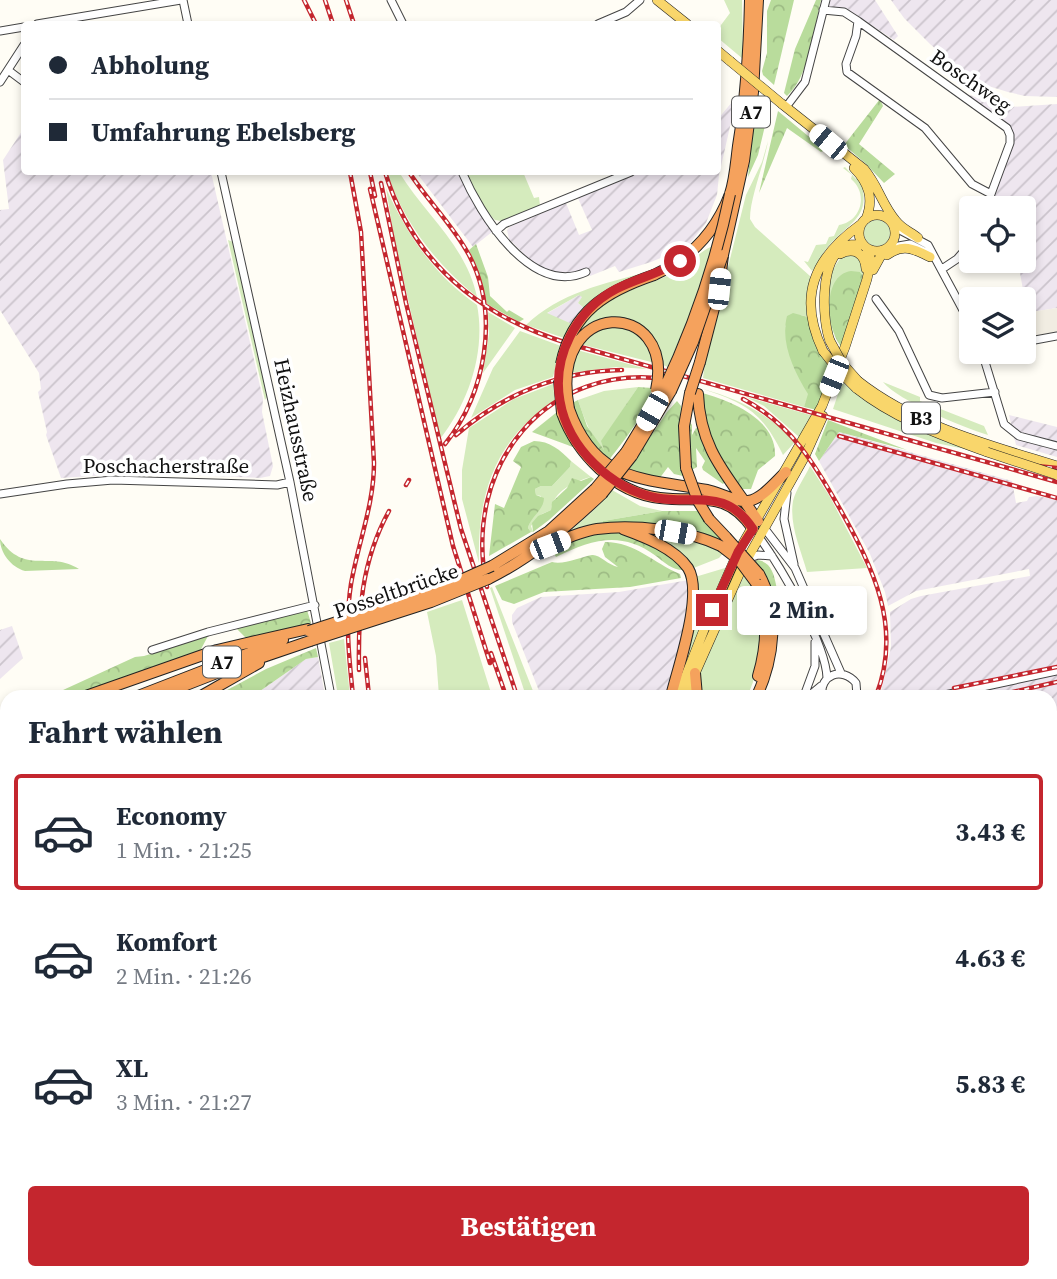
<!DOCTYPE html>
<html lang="de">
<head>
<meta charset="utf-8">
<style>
  body { margin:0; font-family:"Source Serif 4",serif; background:#f6f6f7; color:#1f2937; height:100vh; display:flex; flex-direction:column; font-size:26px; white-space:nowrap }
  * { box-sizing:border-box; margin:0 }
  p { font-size:23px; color:#747a83 }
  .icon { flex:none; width:38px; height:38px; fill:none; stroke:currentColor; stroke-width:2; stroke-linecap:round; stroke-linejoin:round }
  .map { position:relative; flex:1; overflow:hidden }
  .drawer { position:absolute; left:0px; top:690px; width:1057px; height:590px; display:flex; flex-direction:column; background:#fff; border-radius:21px 21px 0 0; box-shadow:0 4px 10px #0003 }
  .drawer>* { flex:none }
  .hud { position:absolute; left:21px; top:21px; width:700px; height:154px; border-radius:7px; box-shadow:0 4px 10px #0003; display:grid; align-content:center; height:154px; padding:0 28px; background:#fff }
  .fabs { position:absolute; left:959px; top:196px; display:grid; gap:14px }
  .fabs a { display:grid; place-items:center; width:77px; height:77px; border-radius:7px; background:#fff; box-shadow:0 4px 10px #0003; font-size:35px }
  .end { position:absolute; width:32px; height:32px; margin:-16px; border:9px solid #c4262e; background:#fff; box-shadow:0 0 0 4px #fff }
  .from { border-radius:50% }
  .bubble { position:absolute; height:49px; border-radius:7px; background:#fff; box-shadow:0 4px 10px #0003; font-size:23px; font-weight:700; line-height:49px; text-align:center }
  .car { position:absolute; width:21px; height:42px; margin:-21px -10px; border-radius:9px; box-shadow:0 0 5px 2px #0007; background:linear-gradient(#fff 24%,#345 0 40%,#fff 0 76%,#345 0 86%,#fff 0) }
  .hud b { display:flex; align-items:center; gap:24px; height:66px; font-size:26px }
  .hud b+b { border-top:2px solid #e0e1e3 }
  .hud i { width:18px; height:18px; background:#1f2937 }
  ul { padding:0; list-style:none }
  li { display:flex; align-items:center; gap:21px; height:116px; margin:0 14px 10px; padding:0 14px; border:4px solid transparent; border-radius:7px }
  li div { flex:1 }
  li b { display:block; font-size:26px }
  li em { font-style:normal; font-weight:700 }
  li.selected { border-color:#c4262e }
  li>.icon { width:63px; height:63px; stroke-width:1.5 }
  h2 { padding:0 28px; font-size:32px; line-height:84px }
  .action { display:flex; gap:14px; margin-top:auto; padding:14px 28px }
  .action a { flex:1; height:80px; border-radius:7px; background:#c4262e; color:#fff; font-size:28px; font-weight:700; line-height:80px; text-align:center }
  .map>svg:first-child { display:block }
  .industrial { fill:url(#industrial-furrows) }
  .grass { fill:#d5ebbd }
  .forest { fill:url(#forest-crowns) }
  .plaza { fill:#f1ede2 }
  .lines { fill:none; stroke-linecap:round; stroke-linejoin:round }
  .minor-casing { stroke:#444; stroke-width:9 }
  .major-casing { stroke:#222; stroke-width:10 }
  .highway-casing { stroke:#222; stroke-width:12 }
  .minor { stroke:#fff; stroke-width:7 }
  .major { stroke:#f9d66b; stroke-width:9 }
  .highway { stroke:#f5a25d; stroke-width:10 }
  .tram { stroke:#c4262e; stroke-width:2 }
  .rail-casing { stroke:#c4262e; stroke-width:4.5 }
  .rail { stroke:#fff; stroke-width:2; stroke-dasharray:5; stroke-linecap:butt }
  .major-bridge-casing { stroke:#222; stroke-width:10; stroke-linecap:butt }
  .highway-bridge-casing { stroke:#222; stroke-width:12; stroke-linecap:butt }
  .major-bridge { stroke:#f9d66b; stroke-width:9 }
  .highway-bridge { stroke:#f5a25d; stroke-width:10 }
  .route { stroke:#c4262e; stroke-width:9 }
  .labels { text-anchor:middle; stroke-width:7; stroke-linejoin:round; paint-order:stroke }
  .shield { fill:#fff; stroke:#585858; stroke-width:2 }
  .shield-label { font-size:19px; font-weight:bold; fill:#111 }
  .street-label { font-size:21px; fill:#111; stroke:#fff }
</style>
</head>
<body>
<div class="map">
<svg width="1057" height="1279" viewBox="0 0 1057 1279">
  <defs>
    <pattern id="industrial-furrows" width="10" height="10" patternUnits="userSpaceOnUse" patternTransform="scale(1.75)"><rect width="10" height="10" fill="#eee6ef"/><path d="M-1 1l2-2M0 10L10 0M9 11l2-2" fill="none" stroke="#cbc4cc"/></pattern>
    <pattern id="forest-crowns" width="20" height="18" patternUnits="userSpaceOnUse" patternTransform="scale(1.75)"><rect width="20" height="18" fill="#b9dc9c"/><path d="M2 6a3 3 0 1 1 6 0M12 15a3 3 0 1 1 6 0" fill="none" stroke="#9ebc85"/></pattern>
  </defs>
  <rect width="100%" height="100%" fill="#fffdf5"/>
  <path class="industrial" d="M830,0H875L898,36L894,40L850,11L828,7Z
    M891,0H1057V97L1025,96L1008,92L985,85L964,73L930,44L904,18Z
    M964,93L992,103L1011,107L1057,104V308L1027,313L1019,267H1013L1012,263L984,264L978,261H1024V208H990L1014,141L1013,134L1007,123Z
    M737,96L719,175L717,195L706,223L687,247L651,262L619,272L615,266L590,276L586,268L567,275L546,271L529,259L509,239L507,230L511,226L566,203L579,235L592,230L578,198L642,172H718V119Z
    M24,128V172H211L263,399L262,412L273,466L270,476L260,478L138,473L61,478L46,435L47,432L38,392L41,389L39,373L0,310V210L9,209L3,160Z
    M416,172H457L477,210L492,232L473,247Z
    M579,295L583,296L578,303L584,308L572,324L546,314Z
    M1009,415L1057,427V457L1016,445Z
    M839,432L1012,481L1016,503L1027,501L1029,497L1037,496L1057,500V1279H964L963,1272H1050V696H880L891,647L890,612L911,599L921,596L1030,576L1029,569L916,591L888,606L885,592L870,554L819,461Z
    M689,580L691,601L668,696H541L512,622V615L517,608L541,597L619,592Z
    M12,626L23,658L0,679V630Z
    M318,657L325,696H253L306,659Z"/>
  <path class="grass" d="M724,0H742L743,59L718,38V29L730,13Z
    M768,141C764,165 750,197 750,219L755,227L810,276L808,317L801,315L785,326C788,352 795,372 809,394L804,407L703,378L706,355L746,195L762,162Z
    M845,167L856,179L860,178C873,219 849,221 827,248C821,255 818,264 812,271L804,261L808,262L816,245L826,244L829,237L834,236L839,225C861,222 869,194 851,179L852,175L843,168Z
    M387,172H399C425,215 466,245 477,297C436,264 403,222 387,172Z
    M466,172H523L534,198L539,197L540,206L501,221L495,220L485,210Z
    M386,188C407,235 434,275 477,305C486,351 469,402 440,439L394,238Z
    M864 233a13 13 0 1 1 26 0a13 13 0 1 1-26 0Z
    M228,240L233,242L267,397L265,400Z
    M713,246L692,310L668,367L663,365C656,329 641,330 611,318L579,330C603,292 641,290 677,271C690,264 698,252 713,246Z
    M857,255L864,269L863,276L860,272L830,304L833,333H832C827,308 823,274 843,256Z
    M648,272L607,289L584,308L578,303L582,297L579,295L547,313L572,324L564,338L526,325C559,293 605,283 648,272Z
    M488,312L515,328L483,373L489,334Z
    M614,326C640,332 645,339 655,363L580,344L593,332Z
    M520,331L561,346L553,377L515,390L471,418L493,368Z
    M577,350L647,369L616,367L570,373Z
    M842,382C881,416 926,433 974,451L936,443L833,409Z
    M883,382L920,397V401L984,426L988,435C962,427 899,401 883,382Z
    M553,384L555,401C495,438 477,495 479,563L462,499V470L469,428L514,399Z
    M638,387L602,441L605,451C591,438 584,418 578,400L604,391Z
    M703,389C739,399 769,414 795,442L783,455C762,412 747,404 703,389Z
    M746,397L814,416L799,437L764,406Z
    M571,461L591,477C575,481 553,491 551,510L542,514L531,526L533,532H531L528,528C531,516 538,509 541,496L536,495L535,489L541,486H552L570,467Z
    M810,466L830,497L867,568L807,572C801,550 789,525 793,501C796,489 805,477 810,466Z
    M612,490L640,506L662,511L603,521V525L565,536L596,508Z
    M643,532L679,536L725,551L719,558L691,569Z
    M725,568L726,570L683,675L695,577Z
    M745,574C749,580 754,587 757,593C767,619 760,673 747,696H699L698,678L701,668Z
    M492,587L535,696H526L490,588Z
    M462,600L492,696H439L436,656L427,612Z
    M344,639L350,696H338L329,643Z"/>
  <path class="forest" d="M771,0H794L774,85L763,75L762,71L767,53V11Z
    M816,0H821C814,28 809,77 787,96L784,93L795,49Z
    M756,93L770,105L758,155L748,177Z
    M880,99L883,106L859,144L895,174L884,183L865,163L844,145Z
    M778,111L825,150L821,152L787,128L759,193Z
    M476,244L488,277L490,296L507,312L509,310L524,319L519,322L487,304L477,269L469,250Z
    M851,271L860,272L863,276L843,349C826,332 821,275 851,271Z
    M793,313L808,317L819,351L832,372L817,410L804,407L808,394C794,371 780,343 787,316Z
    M638,387L652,388C645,415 626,438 609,460L583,433L572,403L578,400L587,426L604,450L601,441Z
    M702,393C732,401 777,420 775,456L758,470L751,489H739C717,461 706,429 702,393Z
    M677,401L681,406L679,440L683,476L674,474L668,467L659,479L627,471L667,412Z
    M557,412L573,447L532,432Z
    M828,420L907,450L839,432L819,461L815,454Z
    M690,422L692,425V435L696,428L699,429L706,452L725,482L723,484L703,470L702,467L705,461L696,448L697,467L690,471L686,438Z
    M534,441C550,441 560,450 571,461L570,467L552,486H541L535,489L536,495L544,498C544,510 531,516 528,528L531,532L489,556L495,504L504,508L521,467L513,461L521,447Z
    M591,477L594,479L549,520L533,532L532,523L538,516L551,510L552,502L567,488L572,478L581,481Z
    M662,511H699L721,538L720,541L603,525V521Z
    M614,532C641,536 665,551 685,570C673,571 665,563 656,556C620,530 592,540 556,557L552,550L579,537Z
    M0,539C25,576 49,550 79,569L25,571C11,567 0,553 0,539Z
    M605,542C636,542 653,563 680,574L681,578L630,587L544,592L514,604L502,600L495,586L552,562C564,565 580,557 592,555C599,554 608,565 618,567L605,557L602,549Z
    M757,560C783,563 770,601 789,608L791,625L784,624L782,631L776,629L755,562Z
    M307,610L311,623L247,639L237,629L297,611Z
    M208,636L200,651L75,696H50L135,657L144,656Z
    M316,648L318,657L306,659L253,696H216L266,669Z"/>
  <path class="plaza" d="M1057,308V332L1024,337V313Z"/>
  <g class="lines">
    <defs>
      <path id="minor" d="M183,0L188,24
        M391,0L403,24
        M823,10L844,12L858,21L856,36L846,64L847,72L925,128L972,184L991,194L986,208
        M858,21L1007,128L1010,135V143L991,194
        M37,24L181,0
        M598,24L626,12L640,0
        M0,31L24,27
        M8,70L24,82
        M0,82L24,45
        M786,107L805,82L826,0
        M221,172L290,482L331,696
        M462,172C480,214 531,297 586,272
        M894,227L928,245L971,325
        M496,231L504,224L631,172
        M887,248L910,244L926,252
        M942,269L957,259L971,243
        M876,299L899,331L929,395L942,398L995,392
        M1024,342L1057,336
        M982,352L1004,424L1019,436L1057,446
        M787,493L784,519L794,564
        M0,494L67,484L113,480L277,485L290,482
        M765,529L795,568L841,673
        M759,537C780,566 826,643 827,678
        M747,559L758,555L772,556
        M152,650L208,632L315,605
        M804,696L815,666V642
        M809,696L821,686
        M822,696C819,675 842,666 856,683L857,696
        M940,696L1057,671
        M0,808L7,807
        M1050,1025L1057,1024
        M1050,1156L1057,1155
        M1050,1261L1057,1259
        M753,1272V1279
        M953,1272L954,1279
        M975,1276L992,1272"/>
      <path id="major" d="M657,0L687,24
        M718,51L730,61
        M782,104L864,169C879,187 882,205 896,221C902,229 911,232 918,238
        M854,168C869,183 874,199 866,219
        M859 233a18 18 0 1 1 36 0a18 18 0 1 1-36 0Z
        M840,254C854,247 865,253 866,269
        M887,255C903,243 914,249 930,257
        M873,270L884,250
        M830,341C822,320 820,264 841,249C847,244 855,244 863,245
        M823,351C797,297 814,258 860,225
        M858,381C915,426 989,445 1057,466
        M856,388C895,419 941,435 987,452
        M678,696L705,627L738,552L822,406L845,347L867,279L871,260L867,249
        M685,696L741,570L805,456L823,416
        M0,798L7,791
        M0,818L7,834
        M0,1004L7,1003
        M0,1179L7,1186
        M0,1206L7,1213
        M95,1272L106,1279
        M149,1272L155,1279
        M167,1272L176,1279
        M268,1272L273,1279
        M724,1272L726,1279
        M731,1272L733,1279
        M0,1276L7,1269
        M15,1279L22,1272"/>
      <path id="highway" d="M654,275C690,259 716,231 730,194C735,179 736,161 738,146C746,97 749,49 750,0
        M700,362L719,289L723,255L744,161L753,92L758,0
        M698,394C700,451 729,477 758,521
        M569,409C595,482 641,478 707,490C718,492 738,503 748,501C762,499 775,482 786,472
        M562,413C577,454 615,493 660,498C700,503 726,489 753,529
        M626,452L663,391
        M632,456L671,391
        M686,468L684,426L690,393
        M709,519L726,537
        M623,529C645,537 674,548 688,568C704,594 678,667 671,696
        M535,551C555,544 576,532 597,529C634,524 688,530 721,546
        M492,566L549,531L595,489
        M488,579C531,558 567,527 602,494
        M756,583C769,611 767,646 758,676
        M695,673L697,696
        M86,696L217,650L308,629
        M138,696L283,640
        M158,696L222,671L310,641
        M201,696L259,663
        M757,696C774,658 780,612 759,574
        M0,731L7,728
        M0,748L7,744
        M0,761L7,758
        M0,770L7,766
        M0,840L7,846
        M0,868L7,875"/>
    </defs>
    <use href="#minor" class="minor-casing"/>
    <use href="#major" class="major-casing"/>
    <use href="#highway" class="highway-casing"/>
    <use href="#minor" class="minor"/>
    <use href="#major" class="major"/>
    <use href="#highway" class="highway"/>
    <path class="tram" d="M0,854L7,860
      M252,1272L257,1279"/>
    <defs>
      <path id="rail" d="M304,0L316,24
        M325,0L333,24
        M346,0L354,24
        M350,172L361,232L374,463C374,505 358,543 351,584C345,622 349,658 353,696
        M370,172L375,196
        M385,172C413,263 481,317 570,344L1057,482
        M409,172C427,200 453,225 469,255C500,314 486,393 445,444
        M381,183L406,303L461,529L517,696
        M370,189L453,546L490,663
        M743,399C791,424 814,463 840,509C873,568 903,627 876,696
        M456,435C503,394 560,371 622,370
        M839,436L1057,498
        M1017,464L1057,468
        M406,485L409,480
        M487,587C461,467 546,359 673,380
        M491,653L506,696
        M365,658L369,696
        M359,670C358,613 361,562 389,511
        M954,688L1057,667
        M995,696L1057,682
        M1050,810L1057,808
        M1050,885L1057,883
        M1050,971L1057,969
        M1050,1101L1057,1100
        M1050,1139L1057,1138
        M1050,1151L1057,1149
        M467,1272L469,1279
        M619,1272L620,1279
        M638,1272V1279
        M738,1272L739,1279"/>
    </defs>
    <use href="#rail" class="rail-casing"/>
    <use href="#rail" class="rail"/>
    <defs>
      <path id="major-bridge" d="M730,61L782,104
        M830,341L842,363L858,381
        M823,351L838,370L856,388
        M987,452L1057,475"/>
      <path id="highway-bridge" d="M561,364C572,311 607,291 654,275
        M559,380L562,413
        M663,391C693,328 716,262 730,194
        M671,391L693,342L723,255
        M690,393L700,362
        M569,409C547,295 676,298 656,390
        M686,468L698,501L709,519
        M595,489L626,452
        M602,494L632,456
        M726,537L759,574
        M721,546L739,560L756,583
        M309,631L445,587L492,566
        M310,641L431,602L488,579"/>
    </defs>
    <use href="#major-bridge" class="major-bridge-casing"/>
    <use href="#highway-bridge" class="highway-bridge-casing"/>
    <use href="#major-bridge" class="major-bridge"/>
    <use href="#highway-bridge" class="highway-bridge"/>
  </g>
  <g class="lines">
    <path class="route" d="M680,261C659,274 637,278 616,289C576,310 552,357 560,401C568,448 611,489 657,498C697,505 725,487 753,529L738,552L712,610"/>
  </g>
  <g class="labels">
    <g class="shield">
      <rect x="732" y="96.5" width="38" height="31" rx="5"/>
      <rect x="902" y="402.5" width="38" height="31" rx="5"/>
      <rect x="203" y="646.5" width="38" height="31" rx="5"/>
    </g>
    <g class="shield-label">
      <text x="751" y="119">A7</text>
      <text x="921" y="425">B3</text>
      <text x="222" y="669">A7</text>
    </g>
    <g class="street-label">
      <text transform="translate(971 81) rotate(35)" y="7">Boschweg</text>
      <text transform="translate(296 430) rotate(78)" y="7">Heizhausstraße</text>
      <text x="166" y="473">Poschacherstraße</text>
      <text transform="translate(396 591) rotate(-19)" y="7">Posseltbrücke</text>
    </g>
  </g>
</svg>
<div class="fabs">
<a><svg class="icon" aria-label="locate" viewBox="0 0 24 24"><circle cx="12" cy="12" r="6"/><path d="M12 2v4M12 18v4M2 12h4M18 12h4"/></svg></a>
<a><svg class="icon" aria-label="layers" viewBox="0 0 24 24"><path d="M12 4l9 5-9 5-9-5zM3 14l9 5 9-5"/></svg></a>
</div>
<i class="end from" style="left:680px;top:261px"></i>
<i class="end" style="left:712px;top:610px"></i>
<div class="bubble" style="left:737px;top:586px;width:130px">2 Min.</div>
<i class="car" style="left:828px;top:142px;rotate:310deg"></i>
<i class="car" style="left:719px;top:289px;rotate:6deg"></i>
<i class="car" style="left:834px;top:376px;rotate:202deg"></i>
<i class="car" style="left:652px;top:411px;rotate:210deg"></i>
<i class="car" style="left:675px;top:532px;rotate:100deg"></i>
<i class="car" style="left:550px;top:545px;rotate:69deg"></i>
<div class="hud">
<b><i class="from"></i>Abholung</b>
<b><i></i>Umfahrung Ebelsberg</b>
</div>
<section class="drawer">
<h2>Fahrt wählen</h2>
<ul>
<li class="selected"><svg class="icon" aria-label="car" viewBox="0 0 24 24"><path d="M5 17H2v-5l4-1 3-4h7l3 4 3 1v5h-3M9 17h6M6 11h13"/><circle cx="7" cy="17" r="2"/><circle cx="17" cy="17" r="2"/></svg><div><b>Economy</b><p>1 Min. · 21:25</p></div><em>3.43 €</em></li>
<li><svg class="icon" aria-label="car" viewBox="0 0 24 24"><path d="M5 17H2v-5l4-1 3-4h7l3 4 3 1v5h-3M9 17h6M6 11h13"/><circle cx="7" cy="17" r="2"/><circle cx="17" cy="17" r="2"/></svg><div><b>Komfort</b><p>2 Min. · 21:26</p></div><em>4.63 €</em></li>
<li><svg class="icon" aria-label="car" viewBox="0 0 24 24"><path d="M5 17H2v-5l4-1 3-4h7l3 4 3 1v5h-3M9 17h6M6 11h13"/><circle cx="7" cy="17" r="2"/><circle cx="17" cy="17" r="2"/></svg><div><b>XL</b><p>3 Min. · 21:27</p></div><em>5.83 €</em></li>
</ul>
<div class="action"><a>Bestätigen</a></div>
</section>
</div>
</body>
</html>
